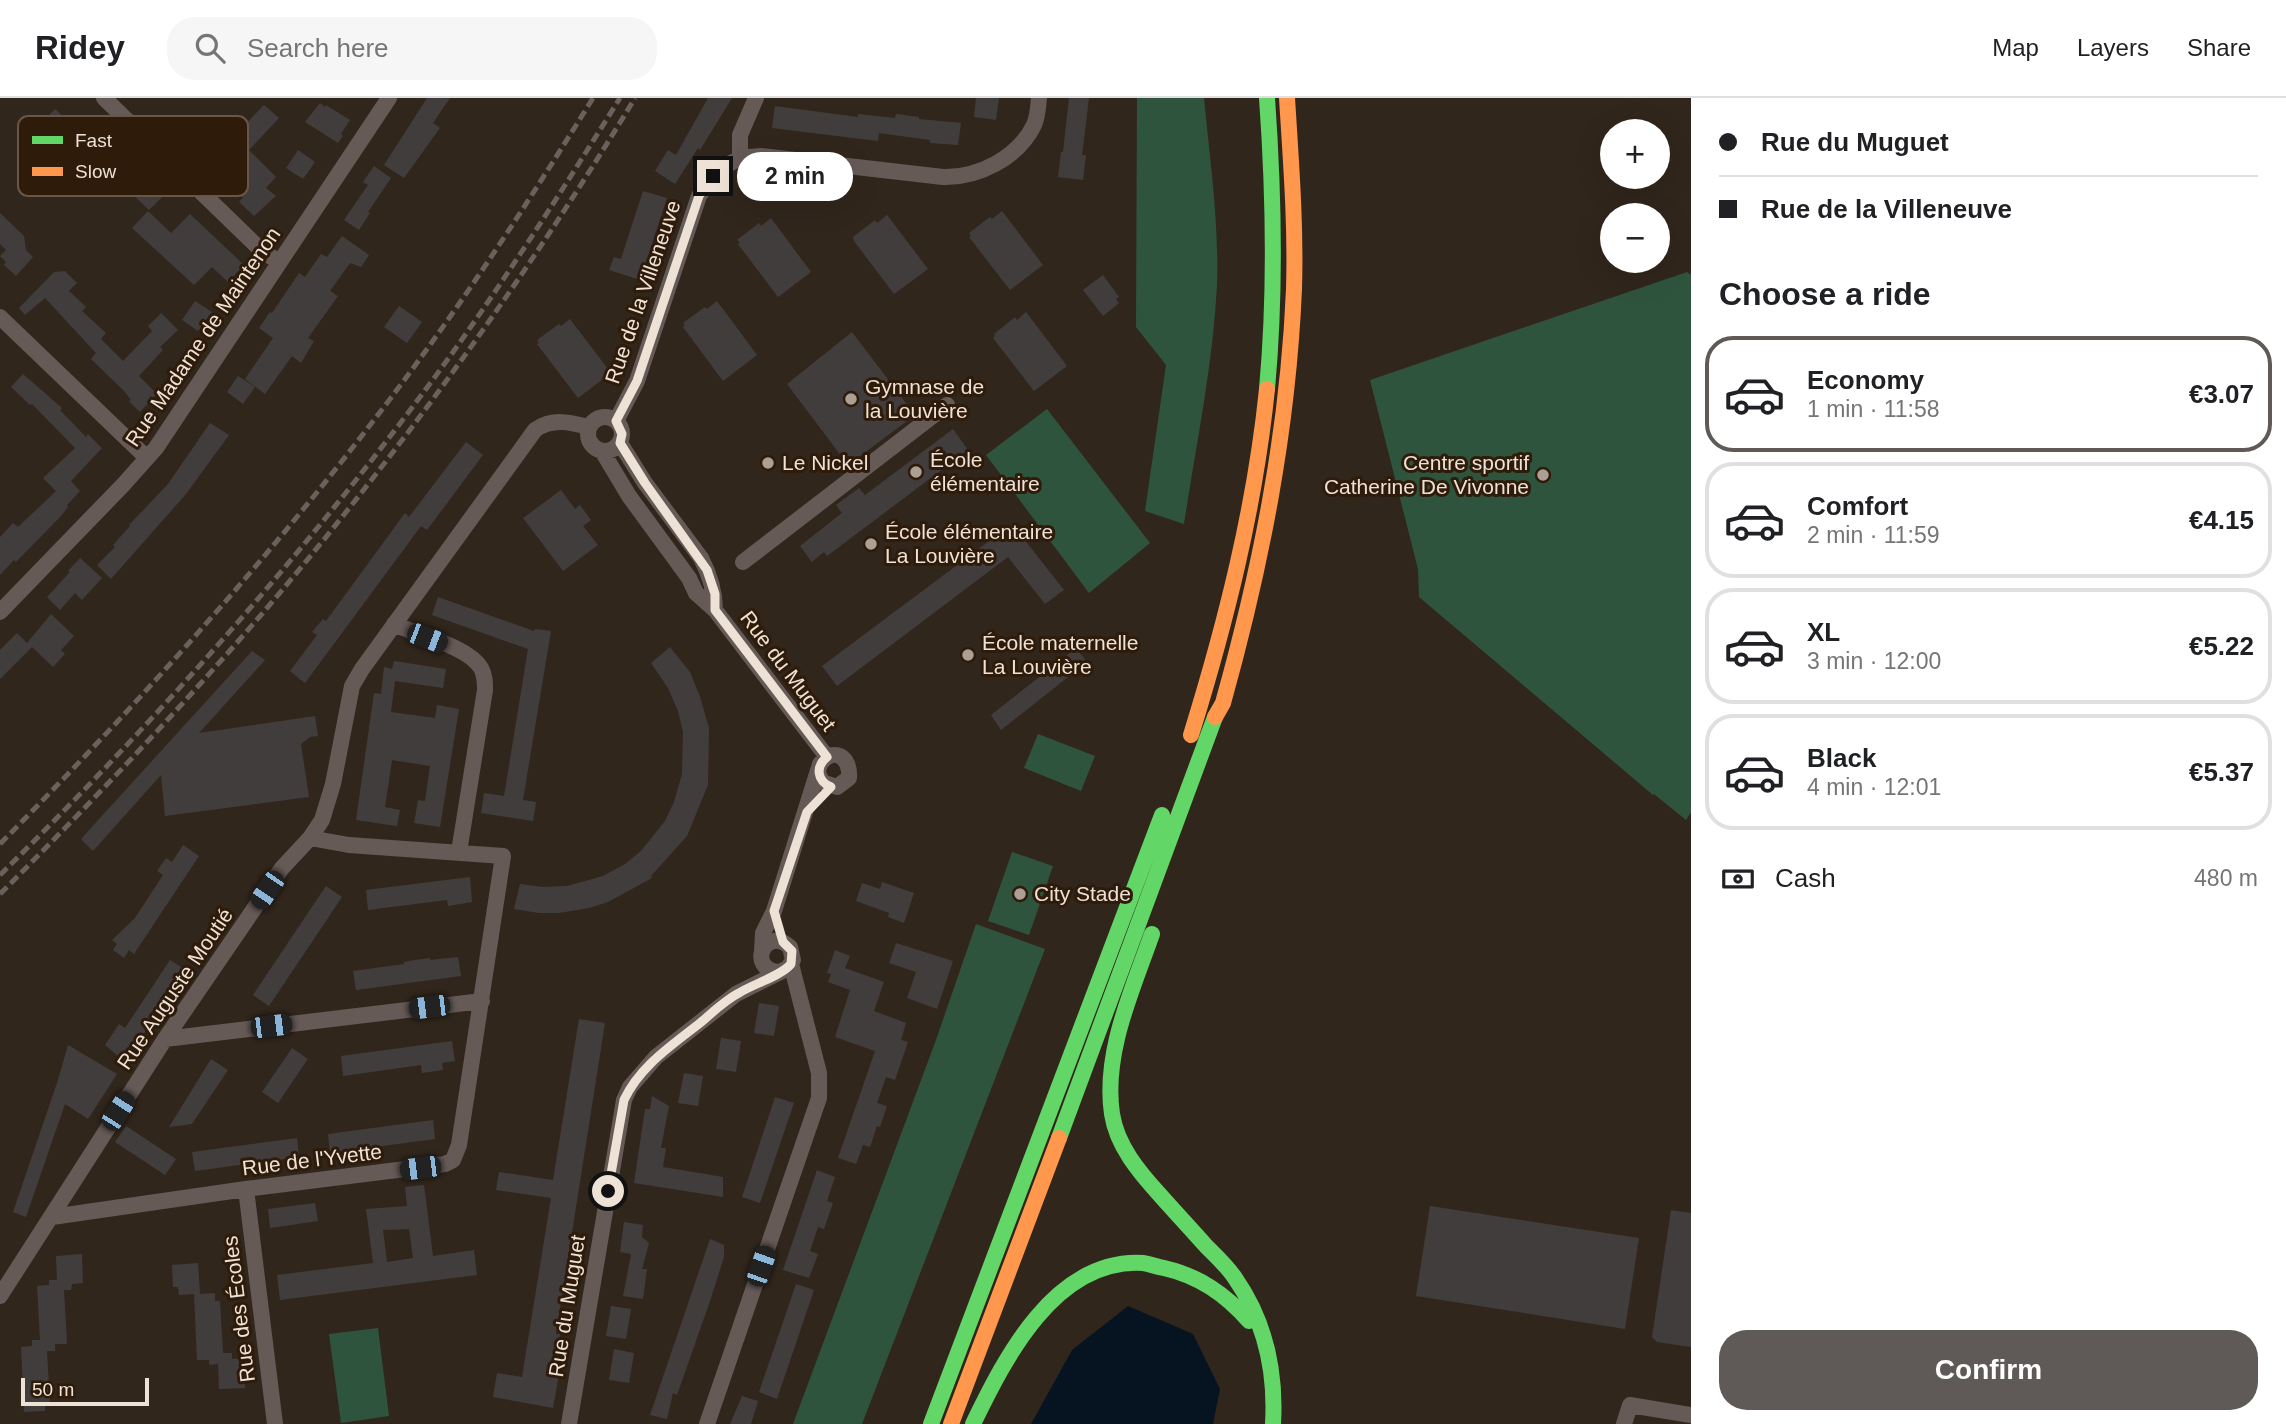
<!DOCTYPE html>
<html lang="en">
<head>
<meta charset="utf-8">
<style>
  body { margin:0; font-family:Arial,sans-serif; background:#f6f6f6; color:#202124; height:100vh; display:flex; flex-direction:column; font-size:26px; white-space:nowrap }
  * { box-sizing:border-box; margin:0 }
  p { font-size:23px; color:#757577 }
  .icon { flex:none; width:38px; height:38px; fill:none; stroke:currentColor; stroke-width:2; stroke-linecap:round; stroke-linejoin:round }
  .map { position:relative; flex:1; overflow:hidden }
  .sheet { display:flex; flex-direction:column; background:#fff; width:595px }
  .sheet>* { flex:none }
  .hud { display:grid; align-content:center; height:154px; padding:0 28px; background:#fff }
  .tools { position:absolute; left:1600px; top:21px; display:grid; gap:14px }
  .tools a { display:grid; place-items:center; width:70px; height:70px; border-radius:50%; background:#fff; box-shadow:0 7px 28px #0002; font-size:35px }
  .scale { position:absolute; left:21px; bottom:18px; width:128px; box-sizing:border-box; padding-left:7px; border:4px solid #eee1d6; border-top:0; font-size:19px; line-height:24px; white-space:nowrap; color:#eee1d6; -webkit-text-stroke:5px #2e1b0a; paint-order:stroke }
  .end { position:absolute; width:32px; height:32px; margin:-16px; border:9px solid #eee1d6; background:#111; box-shadow:0 0 0 4px #111 }
  .from { border-radius:50% }
  .bubble { position:absolute; height:49px; border-radius:24px; background:#fff; box-shadow:0 7px 28px #0002; font-size:23px; font-weight:600; line-height:49px; text-align:center }
  .car { position:absolute; width:21px; height:42px; margin:-21px -10px; border-radius:9px; box-shadow:0 0 5px 2px #0007; background:linear-gradient(#222 24%,#8ab4d8 0 40%,#222 0 76%,#8ab4d8 0 86%,#222 0) }
  .hud b { display:flex; align-items:center; gap:24px; height:66px; font-size:26px }
  .hud b+b { border-top:2px solid #e0e0e0 }
  .hud i { width:18px; height:18px; background:#202124 }
  ul { padding:0; list-style:none }
  li { display:flex; align-items:center; gap:21px; height:116px; margin:0 14px 10px; padding:0 14px; border:4px solid #e0e0e0; border-radius:28px }
  li div { flex:1 }
  li b { display:block; font-size:26px }
  li em { font-style:normal; font-weight:600 }
  li.selected { border-color:#5f5a57 }
  li>.icon { width:63px; height:63px; stroke-width:1.5 }
  h2 { padding:0 28px; font-size:32px; line-height:84px }
  .pay { display:flex; align-items:center; gap:18px; height:77px; padding:0 28px; font-size:26px }
  .pay p { margin-inline-start:auto }
  .button { display:flex; gap:14px; margin-top:auto; padding:14px 28px }
  .button a { flex:1; height:80px; border-radius:28px; background:#5f5a57; color:#fff; font-size:28px; font-weight:600; line-height:80px; text-align:center }
  header { display:flex; align-items:center; gap:42px; box-sizing:border-box; height:98px; padding:0 35px; background:#fff; border-bottom:2px solid #e0e0e0 }
  header strong { font-size:33px }
  nav { display:flex; gap:38px; margin-inline-start:auto; font-size:24px }
  .search { width:490px; height:63px; background:#f6f6f6; display:flex; align-items:center; gap:18px; box-sizing:border-box; padding:0 24px; border-radius:28px; color:#757577; font-size:26px }
  main { display:flex; flex:1; min-height:0 }
  .map>svg:first-child { display:block }
  .green { fill:#2f543e }
  .water { fill:#061421 }
  .building { fill:#423d3d; fill-rule:evenodd }
  .lines { fill:none; stroke-linecap:round; stroke-linejoin:round }
  .street { stroke:#665a57; stroke-width:16 }
  .fast { stroke:#63d668; stroke-width:16 }
  .slow { stroke:#ff974d; stroke-width:16 }
  .rail { stroke:#6a615d; stroke-width:5; stroke-dasharray:10 5; stroke-linecap:butt }
  .route { stroke:#eee1d6; stroke-width:9 }
  .poi-dot { fill:#aca095; stroke:#2e1b0a; stroke-width:2.5 }
  .labels { text-anchor:middle; stroke-width:6; stroke-linejoin:round; paint-order:stroke }
  .street-label { font-size:21px; fill:#eee1d6; stroke:#2e1b0a }
  .poi-label { font-size:21px; fill:#eee1d6; stroke:#2e1b0a; text-anchor:start }
  .key { fill:#2e1b0a; stroke:#685647; stroke-width:2 }
  .key-label { font-size:19px; fill:#eee1d6 }
</style>
</head>
<body>
<header>
<strong>Ridey</strong>
<div class="search"><svg class="icon" aria-label="search" viewBox="0 0 24 24"><circle cx="10" cy="10" r="6"/><path d="M15 15l6 6"/></svg>Search here</div>
<nav><a>Map</a><a>Layers</a><a>Share</a></nav>
</header>
<main>
<div class="map">
<svg width="1691" height="1326" viewBox="0 0 1691 1326">
  <rect width="100%" height="100%" fill="#31261c"/>
  <path class="green" d="M1137,0H1204C1210,62 1219,125 1217,187C1213,267 1196,347 1184,426L1145,413L1166,267L1136,229Z
    M1687,174L1691,177V714L1686,722L1654,696L1653,697L1419,499L1418,471L1370,282Z
    M1047,311L1150,445L1089,495L986,357Z
    M1038,636L1095,658L1081,693L1024,670Z
    M1012,754L1053,768L1029,837L988,823Z
    M976,826L1045,851L862,1326H793L936,942Z
    M378,1230L389,1318L341,1325L329,1236Z"/>
  <path class="water" d="M1128,1208L1193,1236L1220,1291L1213,1326H1031L1072,1252Z"/>
  <path class="building" d="M427,0H450L433,25L440,30L404,80L384,67Z
    M708,0H732L700,52L698,50L675,86L655,73L668,52L676,57Z
    M976,0H999L996,22L974,19Z
    M1069,0H1089L1082,57H1086L1083,82L1058,79L1061,54H1063Z
    M320,5L325,9L326,7L350,22L341,36L343,38L338,45L305,24Z
    M264,7L279,20L249,52L276,79L266,90L276,98L254,118L239,104L243,100L217,74L218,73L207,62L210,58L193,41L196,36L191,31L203,18L229,43Z
    M775,8L858,19V16L895,20L896,16L919,19V21L961,25L958,47L930,45V42L879,35L878,43L772,30Z
    M55,11L81,35L86,30L125,68L110,85L89,65L91,62L66,39L61,44L44,28L49,22L46,20Z
    M298,52L315,64L303,81L286,70Z
    M374,68L391,80L368,114L370,115L359,132L344,122L368,87L363,84Z
    M145,79L164,97L149,112L130,94Z
    M643,93L667,100L640,182L609,172L614,159L621,161Z
    M148,113L171,135L190,116L244,167L228,184L212,169L194,187L132,130Z
    M1002,113L1043,167L1010,192L969,139L971,138L969,135L990,119L992,121Z
    M0,115L24,138L26,152L33,159L16,178L4,167L6,164L0,158L6,152L0,146Z
    M887,117L928,171L894,196L854,143L853,139L875,122L877,125Z
    M771,120L811,174L778,199L738,146L740,144L737,142L759,125L761,128Z
    M342,138L369,157L361,169L350,165L330,193L338,198L308,240L314,243L301,265L292,258L265,296L245,281L273,240L259,230L270,214L272,215L299,175L305,179L321,156L327,159Z
    M65,173L77,185L69,193L86,209L82,213L106,235L101,241L123,263L152,233L148,228L161,215L178,232L160,249L163,252L139,278L157,296L140,314L129,303L131,302L124,293L91,261L96,255L45,200L25,217L19,210L54,174Z
    M1103,177L1119,199L1116,201L1119,205L1103,218L1083,192Z
    M195,203L212,214L198,233L182,222Z
    M717,203L757,257L723,283L683,229L685,227L683,225L705,209L707,211Z
    M399,208L422,224L407,245L384,229Z
    M1026,214L1067,268L1034,293L993,240L995,238L994,236L1015,219L1017,222Z
    M570,221L611,275L578,300L537,246L539,245L537,242L559,226L561,228Z
    M852,234L915,317L848,367L787,286Z
    M23,276L62,310L60,312L86,339L88,336L102,350L71,383L80,393L67,407L68,409L61,418L16,464L14,462L0,477V439L13,425L18,429L56,393L43,380L75,350L32,306L30,307L11,289Z
    M238,278L255,289L243,306L227,294Z
    M210,325L229,337L186,396L111,481L97,467L115,449L113,447L130,428L129,427L168,386Z
    M953,331L968,352L827,458L824,454L812,464L800,448L842,415L836,407L859,390L865,397Z
    M466,344L483,357L427,432L421,428L305,585L301,582L290,573L317,537L312,534L323,521L326,523L405,415L409,419Z
    M561,392L575,411L580,407L591,422L583,428L598,447L563,473L523,420Z
    M1012,426L1064,492L1045,506L1008,459L837,588L822,568Z
    M80,460L102,480L82,502L75,495L60,512L47,499L70,474L68,473Z
    M438,499L534,533L535,531L551,533L523,702L536,704L533,723L481,715L484,695L504,698L528,551L432,517Z
    M51,516L74,538L61,552L65,556L53,569L32,549L0,581V552L17,535L27,545Z
    M670,549L690,574L700,599L709,630L708,687L687,738L651,778L652,780L608,804L589,810L559,815H539L514,811L520,786L543,789L567,788L603,778L625,766L641,753L665,723L674,704L682,676L683,634L678,613L668,590L651,565Z
    M1076,550L1087,564L1001,632L991,617Z
    M252,553L265,562L199,635L315,618L318,638L310,639L301,646L309,699L165,718L161,677L93,753L81,741Z
    M394,563L446,571L443,590L395,583L391,614L435,620L437,607L459,611L440,729L414,725L418,702L425,703L430,668L392,662L385,709L400,712L397,728L356,722L374,595L381,596L384,569L392,571Z
    M183,747L199,758L134,856L129,852L124,860L113,852L117,846L112,842L135,820L163,777L157,773L166,760L172,764Z
    M470,779L472,804L448,808L447,802L368,812L366,792Z
    M882,784L914,795L904,825L888,819L889,815L856,803L862,785L880,791Z
    M326,788L342,799L269,908L253,897Z
    M896,845L953,863L937,911L907,900L916,874L889,865Z
    M835,852L850,858L845,870L884,884L874,913L906,925L901,942L908,944L895,982L886,979L877,1005L887,1008L880,1029L877,1028L870,1049L863,1047L856,1066L838,1060L875,953L835,939L850,892L828,884L831,876L827,875Z
    M458,859L461,878L356,892L353,873L404,866V864L415,862L430,860V862Z
    M170,862L186,872L125,964L105,947L119,926L125,930Z
    M759,905L779,908L774,938L754,935Z
    M579,921L605,925L556,1236H560L554,1276H559L553,1310L493,1299L497,1275L522,1279L551,1100L496,1092L499,1074L553,1082Z
    M721,940L741,943L736,974L716,971Z
    M452,943L455,963L442,965L443,972L422,975L421,967L343,978L341,958Z
    M68,947L117,976L88,1021L65,1006L26,1119L13,1114L58,982Z
    M292,950L308,961L278,1005L262,994Z
    M211,961L228,972L192,1026L169,1029Z
    M684,975L703,978L698,1008L678,1005Z
    M652,998L669,1008L661,1050H666L663,1069L723,1079V1099L634,1085L645,1011H650Z
    M775,999L794,1005L760,1105L742,1099Z
    M433,1022L435,1041L330,1055L328,1036Z
    M126,1028L176,1061L165,1077L115,1044Z
    M297,1040L299,1059L195,1073L192,1054Z
    M817,1072L835,1079L827,1103L833,1105L824,1131L818,1129L810,1153L818,1156L809,1180L783,1172Z
    M424,1087L433,1158L474,1152L477,1177L280,1202L277,1177L373,1165L366,1111L407,1108L405,1089ZM409,1131L413,1160L387,1164L383,1132Z
    M315,1105L318,1123L270,1130L268,1111Z
    M1430,1108L1639,1140L1625,1231L1416,1198Z
    M1671,1112L1691,1115V1249L1657,1244L1652,1239Z
    M624,1124L643,1127L642,1139L649,1145L642,1171H647L643,1201L623,1198L631,1156L620,1154Z
    M710,1141L724,1147V1159L710,1203L677,1297L673,1295L667,1321L650,1317Z
    M82,1156L83,1185L72,1186L71,1192H64L67,1246H55V1253H47L50,1305H45V1313L24,1314L21,1249L32,1248V1242H40L37,1188L49,1187V1182H57L56,1158Z
    M198,1165L200,1196L215,1195V1203H220L223,1255H232V1261L244,1260L245,1290L219,1291L218,1266L209,1267V1262H197L194,1196L179,1197L178,1189H173L172,1167Z
    M796,1186L814,1192L777,1301L759,1294Z
    M611,1208L631,1211L626,1241L606,1238Z
    M614,1251L634,1255L629,1285L609,1282Z
    M742,1298L758,1303L751,1326H730Z"/>
  <g class="lines">
    <path class="street" d="M104,0L264,155L279,163
      M740,60V37L756,0
      M0,219L147,360
      M588 336a17 17 0 1 1 34 0a17 17 0 1 1-34 0Z
      M616,323L637,283L699,98C717,72 728,59 761,58L943,79C978,80 1018,60 1034,27C1038,18 1038,9 1039,0
      M620,345L645,385L701,460C710,477 715,493 715,512
      M602,353L629,398L689,480L696,495L715,512L827,659
      M743,464L947,307
      M0,514L123,387L156,350L389,0
      M394,526C417,537 468,548 481,570C485,577 485,584 485,592L459,754
      M762,854L763,835L774,813L820,666C834,648 851,659 849,680L837,689L822,684L818,675
      M165,941L482,903
      M246,1091L275,1326
      M52,1119L246,1091L445,1066L453,1062L459,1047L503,758L349,747L310,740
      M0,1198L165,941L282,770L310,740L322,722L333,686L352,588L362,571L535,332C552,320 569,324 589,329
      M569,1326L624,1002L630,989L656,959L736,896L788,870L793,862L790,849C764,827 747,871 778,874
      M707,1326L819,1000V975L791,866
      M1624,1326L1630,1307L1691,1317"/>
    <path class="fast" d="M1267,291C1276,193 1274,98 1267,0
      M1152,836C1132,893 1103,955 1112,1016C1117,1048 1139,1074 1160,1097C1175,1114 1191,1131 1206,1148C1216,1158 1227,1168 1235,1180C1265,1223 1276,1274 1273,1326
      M1059,1040L1215,619
      M931,1326L1162,717
      M973,1326C1005,1260 1055,1160 1143,1165C1150,1166 1157,1169 1164,1170C1199,1178 1225,1196 1249,1223"/>
    <path class="slow" d="M1215,619L1223,605C1261,469 1288,333 1294,191C1296,128 1291,64 1287,0
      M1191,637C1226,524 1255,409 1267,291
      M951,1326L1059,1040"/>
    <path class="rail" d="M0,746C141,603 275,454 396,293C467,199 531,100 593,0
      M0,777C162,617 314,445 448,261C509,176 565,88 620,0
      M0,796C92,704 182,609 267,510C403,350 526,180 635,0"/>
  </g>
  <g class="lines">
    <path class="route" d="M608,1093L624,1002C640,968 671,948 700,925C712,915 725,902 739,895C753,886 781,878 791,866L792,853L783,844L774,813L807,714L831,689C817,683 815,669 827,659L715,512V496L707,472L645,385L620,345L622,336L616,323L637,283L699,98L713,78"/>
  </g>
  <g class="poi-dot">
    <circle cx="851" cy="301" r="7"/>
    <circle cx="768" cy="365" r="7"/>
    <circle cx="916" cy="374" r="7"/>
    <circle cx="1543" cy="377" r="7"/>
    <circle cx="871" cy="446" r="7"/>
    <circle cx="968" cy="557" r="7"/>
    <circle cx="1020" cy="796" r="7"/>
  </g>
  <g class="labels">
    <g class="street-label">
      <text transform="translate(643 194) rotate(-71)" y="7">Rue de la Villeneuve</text>
      <text transform="translate(203 239) rotate(-56)" y="7">Rue Madame de Maintenon</text>
      <text transform="translate(788 573) rotate(53)" y="7">Rue du Muguet</text>
      <text transform="translate(175 891) rotate(-56)" y="7">Rue Auguste Moutié</text>
      <text transform="translate(312 1062) rotate(-7)" y="7">Rue de l'Yvette</text>
      <text transform="translate(567 1208) rotate(-81)" y="7">Rue du Muguet</text>
      <text transform="translate(239 1211) rotate(-97)" y="7">Rue des Écoles</text>
    </g>
    <g class="poi-label">
      <text x="865" y="296">Gymnase de<tspan x="865" dy="24">la Louvière</tspan></text>
      <text x="930" y="369">École<tspan x="930" dy="24">élémentaire</tspan></text>
      <text x="782" y="372">Le Nickel</text>
      <text x="1529" y="372" text-anchor="end">Centre sportif<tspan x="1529" dy="24">Catherine De Vivonne</tspan></text>
      <text x="885" y="441">École élémentaire<tspan x="885" dy="24">La Louvière</tspan></text>
      <text x="982" y="552">École maternelle<tspan x="982" dy="24">La Louvière</tspan></text>
      <text x="1034" y="803">City Stade</text>
    </g>
  </g>
  <rect x="18" y="18" width="230" height="80" rx="10" class="key"/>
  <rect x="32" y="38" width="31" height="8" fill="#63d668"/>
  <rect x="32" y="69" width="31" height="9" fill="#ff974d"/>
  <g class="key-label">
    <text x="75" y="49">Fast</text>
    <text x="75" y="80">Slow</text>
  </g>
</svg>
<div class="tools">
<a>+</a>
<a>−</a>
</div>
<div class="scale">50 m</div>
<i class="end from" style="left:608px;top:1093px"></i>
<i class="end" style="left:713px;top:78px"></i>
<div class="bubble" style="left:737px;top:54px;width:116px">2 min</div>
<i class="car" style="left:427px;top:540px;rotate:111deg"></i>
<i class="car" style="left:267px;top:792px;rotate:214deg"></i>
<i class="car" style="left:429px;top:909px;rotate:263deg"></i>
<i class="car" style="left:271px;top:928px;rotate:83deg"></i>
<i class="car" style="left:118px;top:1013px;rotate:33deg"></i>
<i class="car" style="left:420px;top:1070px;rotate:263deg"></i>
<i class="car" style="left:761px;top:1168px;rotate:19deg"></i>
</div>
<section class="sheet">
<div class="hud">
<b><i class="from"></i>Rue du Muguet</b>
<b><i></i>Rue de la Villeneuve</b>
</div>
<h2>Choose a ride</h2>
<ul>
<li class="selected"><svg class="icon" aria-label="car" viewBox="0 0 24 24"><path d="M5 17H2v-5l4-1 3-4h7l3 4 3 1v5h-3M9 17h6M6 11h13"/><circle cx="7" cy="17" r="2"/><circle cx="17" cy="17" r="2"/></svg><div><b>Economy</b><p>1 min · 11:58</p></div><em>€3.07</em></li>
<li><svg class="icon" aria-label="car" viewBox="0 0 24 24"><path d="M5 17H2v-5l4-1 3-4h7l3 4 3 1v5h-3M9 17h6M6 11h13"/><circle cx="7" cy="17" r="2"/><circle cx="17" cy="17" r="2"/></svg><div><b>Comfort</b><p>2 min · 11:59</p></div><em>€4.15</em></li>
<li><svg class="icon" aria-label="car" viewBox="0 0 24 24"><path d="M5 17H2v-5l4-1 3-4h7l3 4 3 1v5h-3M9 17h6M6 11h13"/><circle cx="7" cy="17" r="2"/><circle cx="17" cy="17" r="2"/></svg><div><b>XL</b><p>3 min · 12:00</p></div><em>€5.22</em></li>
<li><svg class="icon" aria-label="car" viewBox="0 0 24 24"><path d="M5 17H2v-5l4-1 3-4h7l3 4 3 1v5h-3M9 17h6M6 11h13"/><circle cx="7" cy="17" r="2"/><circle cx="17" cy="17" r="2"/></svg><div><b>Black</b><p>4 min · 12:01</p></div><em>€5.37</em></li>
</ul>
<div class="pay"><svg class="icon" aria-label="cash" viewBox="0 0 24 24"><path d="M3 7h18v10H3z"/><circle cx="12" cy="12" r="2"/></svg>Cash<p>480 m</p></div>
<div class="button"><a>Confirm</a></div>
</section>
</main>
</body>
</html>
